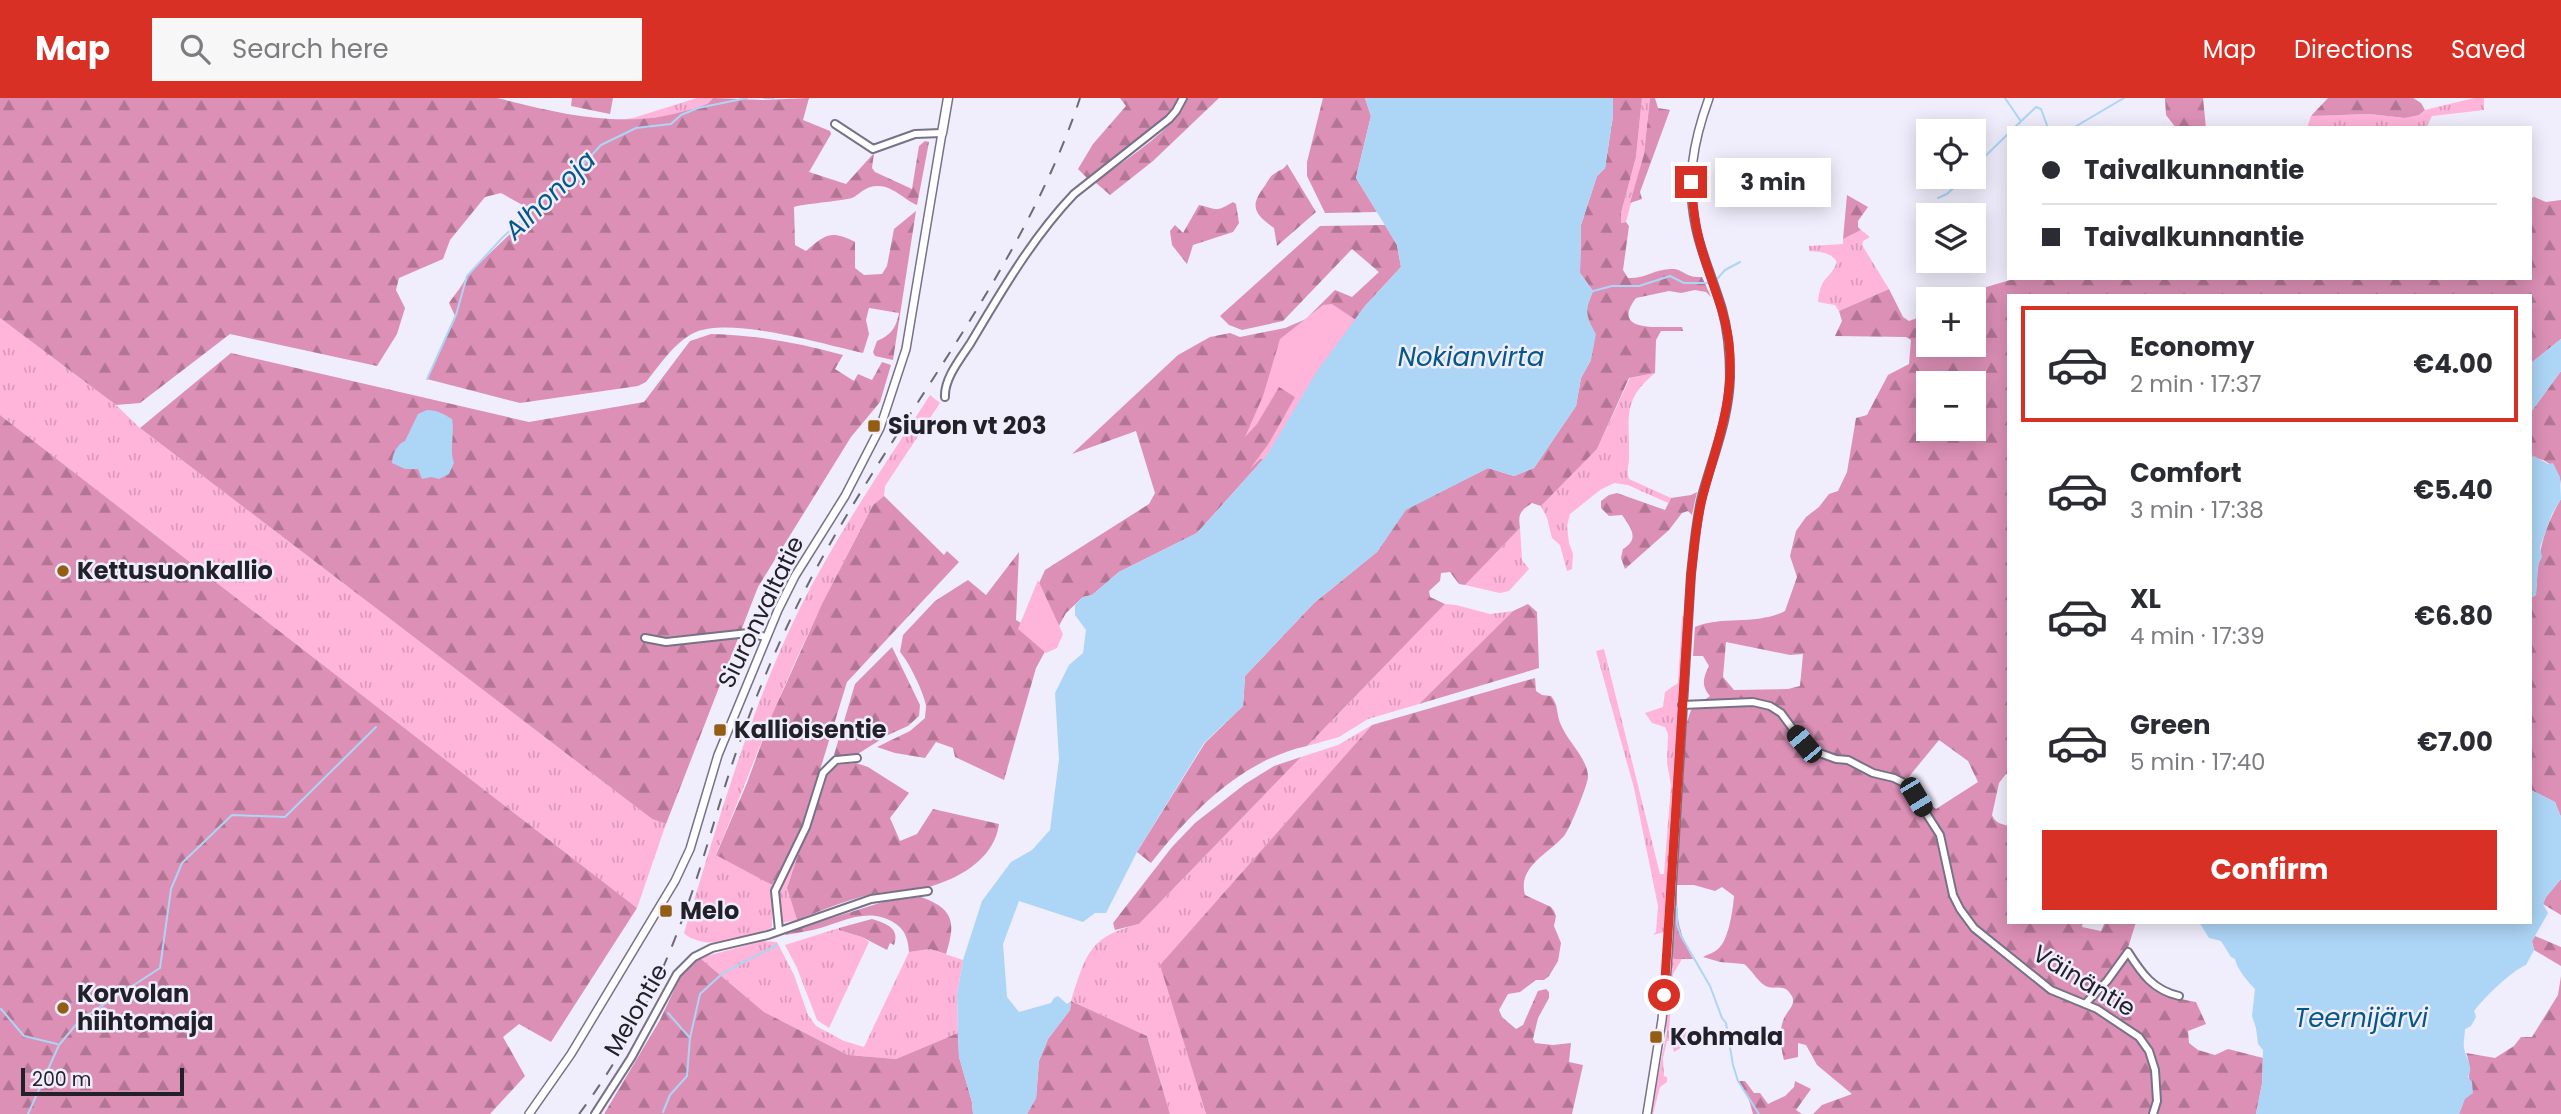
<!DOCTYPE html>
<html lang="en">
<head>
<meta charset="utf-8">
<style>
  body { margin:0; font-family:Poppins,sans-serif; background:#f7f7f7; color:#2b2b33; height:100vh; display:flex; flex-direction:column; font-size:26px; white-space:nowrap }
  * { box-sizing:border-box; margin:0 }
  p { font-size:23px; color:#7c7c81 }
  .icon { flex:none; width:38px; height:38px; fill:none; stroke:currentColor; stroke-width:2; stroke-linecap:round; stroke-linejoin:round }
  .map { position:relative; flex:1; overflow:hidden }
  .drawer { position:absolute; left:2007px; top:196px; width:525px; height:630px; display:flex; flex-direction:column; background:#fff; border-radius:0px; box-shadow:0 4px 18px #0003 }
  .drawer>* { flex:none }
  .guide { position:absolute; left:2007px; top:28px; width:525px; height:154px; border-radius:0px; box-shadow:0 4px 18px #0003; display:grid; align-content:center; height:154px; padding:0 35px; background:#fff }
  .controls { position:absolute; left:1916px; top:21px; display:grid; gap:14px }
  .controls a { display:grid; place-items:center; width:70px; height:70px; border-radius:0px; background:#fff; box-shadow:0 4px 18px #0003; font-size:35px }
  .scale { position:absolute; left:21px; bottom:18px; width:163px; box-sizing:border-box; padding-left:7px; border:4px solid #222029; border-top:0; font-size:19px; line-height:24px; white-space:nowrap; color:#222029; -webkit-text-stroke:5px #f0edfc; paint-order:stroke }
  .end { position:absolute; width:32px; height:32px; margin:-16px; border:9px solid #d93025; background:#fff; box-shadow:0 0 0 4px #fff }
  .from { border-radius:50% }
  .bubble { position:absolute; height:49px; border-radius:0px; background:#fff; box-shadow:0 4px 18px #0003; font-size:23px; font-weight:700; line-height:49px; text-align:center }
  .car { position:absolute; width:21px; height:42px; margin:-21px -10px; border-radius:9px; box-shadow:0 0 5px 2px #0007; background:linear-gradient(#222 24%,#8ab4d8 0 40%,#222 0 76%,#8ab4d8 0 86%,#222 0) }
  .guide b { display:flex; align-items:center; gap:24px; height:66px; font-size:26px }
  .guide b+b { border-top:2px solid #e1e1e2 }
  .guide i { width:18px; height:18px; background:#2b2b33 }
  ul { padding:12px 0 0; list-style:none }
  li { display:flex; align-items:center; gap:21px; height:116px; margin:0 14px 10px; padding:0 21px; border:4px solid transparent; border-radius:0px }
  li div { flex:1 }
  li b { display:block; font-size:26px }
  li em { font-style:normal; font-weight:700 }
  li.selected { border-color:#d93025 }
  li>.icon { width:63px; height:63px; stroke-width:1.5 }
  .cta { display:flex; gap:14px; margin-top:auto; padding:14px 35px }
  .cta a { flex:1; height:80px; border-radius:0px; background:#d93025; color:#fff; font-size:28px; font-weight:700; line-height:80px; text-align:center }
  header { display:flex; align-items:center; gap:42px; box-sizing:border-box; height:98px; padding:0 35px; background:#d93025; color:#fff }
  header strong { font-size:33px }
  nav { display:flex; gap:38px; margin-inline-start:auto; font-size:24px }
  .search { width:490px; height:63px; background:#f7f7f7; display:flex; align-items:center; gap:18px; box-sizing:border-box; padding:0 24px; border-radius:0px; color:#7c7c81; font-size:26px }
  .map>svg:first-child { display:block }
  .grass { fill:url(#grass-tufts) }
  .forest { fill:url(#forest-firs); fill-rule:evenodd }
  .green { fill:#ffb4d9 }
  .water { fill:#add5f6 }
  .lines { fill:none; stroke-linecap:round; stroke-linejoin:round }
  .stream { stroke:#add5f6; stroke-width:2 }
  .minor-casing { stroke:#777288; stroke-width:10 }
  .tertiary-casing { stroke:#777288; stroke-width:10 }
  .secondary-casing { stroke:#777288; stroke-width:11 }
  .minor { stroke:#fff; stroke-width:6 }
  .tertiary { stroke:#fff; stroke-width:7 }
  .secondary { stroke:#fff; stroke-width:8 }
  .rail { stroke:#6d6a76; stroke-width:2; stroke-dasharray:12 12; stroke-linecap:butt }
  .route { stroke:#d93025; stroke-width:9 }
  .poi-dot { fill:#935d14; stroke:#f0edfc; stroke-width:2.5 }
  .labels { text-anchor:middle; stroke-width:5; stroke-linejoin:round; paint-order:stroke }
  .poi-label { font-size:24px; font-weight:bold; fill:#222029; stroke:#f0edfc; text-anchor:start }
  .street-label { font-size:24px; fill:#222029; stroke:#f0edfc }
  .water-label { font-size:26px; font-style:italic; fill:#045889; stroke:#f0edfc }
</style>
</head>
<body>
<header>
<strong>Map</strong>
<div class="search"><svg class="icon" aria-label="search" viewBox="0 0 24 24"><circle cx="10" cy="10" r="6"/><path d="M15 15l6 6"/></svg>Search here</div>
<nav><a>Map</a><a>Directions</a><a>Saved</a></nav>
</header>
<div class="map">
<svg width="2561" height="1016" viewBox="0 0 2561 1016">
  <defs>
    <pattern id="grass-tufts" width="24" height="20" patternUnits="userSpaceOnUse" patternTransform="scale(1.75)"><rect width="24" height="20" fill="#ffb4d9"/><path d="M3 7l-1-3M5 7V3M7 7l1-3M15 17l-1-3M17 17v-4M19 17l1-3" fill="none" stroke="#da9aba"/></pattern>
    <pattern id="forest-firs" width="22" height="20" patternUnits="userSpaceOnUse" patternTransform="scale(1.75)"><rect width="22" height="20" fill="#dc90b6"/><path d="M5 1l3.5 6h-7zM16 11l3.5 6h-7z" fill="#b27594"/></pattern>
  </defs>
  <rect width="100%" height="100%" fill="#f0edfc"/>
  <path class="grass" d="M697,0H713C699,19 633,22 609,23L633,20Z
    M1642,0H1650L1644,56L1626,124L1621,125V115L1636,59Z
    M2474,0H2484V12L2432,18L2426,30H2307L2311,18L2370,16L2405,20L2419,17L2425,12Z
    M1861,132L1870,139L1863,143L1862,147L1889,191L1839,213L1835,207L1818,204C1821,176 1829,184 1837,164C1831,154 1820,154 1809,153V148L1843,146V141Z
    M0,220L116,307L140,330L652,721L666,726L637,810L0,317Z
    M1655,275C1621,303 1630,320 1629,359C1629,368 1626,372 1629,381L1671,400L1668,405L1628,387L1614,385L1600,392L1570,416L1567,428L1569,445L1573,456L1572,471L1567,473L1560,447L1552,440L1547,420L1541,408L1597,351L1630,280Z
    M930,297L940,305L885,388L884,398L873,407C837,476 801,546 772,618C753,664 736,710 716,756L772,787V829C754,843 702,853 684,835C718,725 749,613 800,510C837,436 885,367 930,297Z
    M1520,430L1522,462L1529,471L1509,493L1500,495L1465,487Z
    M1445,506L1456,507L1490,516L1513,513L1419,606L1368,621L1339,639L1307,648Z
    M1682,518L1686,520L1664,834L1653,837L1656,834L1658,808L1634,690L1596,553L1604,551L1660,776H1664L1671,687L1667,665L1668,636L1665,629L1652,625L1645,615L1663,609L1665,594L1678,585Z
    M1372,627L1161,866L1206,1016H1170L1147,938L1071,903C1086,857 1088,839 1139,826L1301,659L1338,647Z
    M806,738L787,790L797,822L781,825L777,797L781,782Z
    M839,830V832L862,839L869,844L829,930L817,922L797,870L785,847Z
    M762,843L777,844L794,877L808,917L816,928L844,943L864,949L909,854L930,851L963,862L957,897L958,935L896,961L848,957L764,914L700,860Z
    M1671,857L1674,860L1682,861L1673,876L1669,933C1680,934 1688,930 1693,942L1674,954L1671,943H1667L1663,960L1664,978L1667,979V984L1660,989L1653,1016H1650L1667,933L1665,923Z"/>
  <path class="forest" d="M0,0H497C558,15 622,32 685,13C695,10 707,9 713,0L763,2L809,0L803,22L830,33L831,36L809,74L846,86L874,55L872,70L875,74L912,91L919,48L925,43L929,44L917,107C905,102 893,88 878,88C866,88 862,94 854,99C847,103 807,105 794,109L795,147L806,153C826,136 831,132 855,144V170L864,177L882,176L887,168L894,131L916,113L893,262L875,258L873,254L877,243C891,237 896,230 899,215L869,210L866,222L869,236L863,255C823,246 733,219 696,234C675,243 660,267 646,284L638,288L520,305L427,281L455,218L449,205C456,195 463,187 468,176L528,119V110L501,95L485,99L450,142L443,161L399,180L396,192L405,210L397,236L377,268L230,236L140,305L116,307L0,220Z
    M572,0H613L610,16L571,8Z
    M1120,0H1179V4L1166,19L1087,80L1078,71L1093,46L1126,8Z
    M1186,0H1219L1153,63L1110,97L1095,84C1119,66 1181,28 1186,0Z
    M1323,0H1365L1371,18L1356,80L1377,114L1325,115L1307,78V64Z
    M1613,0H1642L1636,59L1621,115V125L1626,124L1629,128L1623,172L1628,180C1645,181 1655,171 1671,171C1683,170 1684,180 1702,179L1711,199L1706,194L1695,192L1681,195L1669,193L1636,200C1609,236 1662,228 1682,229L1683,233H1661L1656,242L1655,275L1629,280L1597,351L1541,408L1532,405C1520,413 1518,416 1520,430L1465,487L1459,486L1450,474L1441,475L1440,483L1429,493L1430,499L1445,506L1307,648C1242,662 1191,714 1151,765L1137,754L1205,645L1243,608L1245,578L1314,505L1377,454L1406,411L1488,370L1514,378L1534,370L1576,308L1581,280L1591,262L1586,211L1593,193L1580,175L1581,127L1597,78L1605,70L1613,18Z
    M1650,0H1655L1658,10L1670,12L1640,94L1642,101L1630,105L1644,56Z
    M2165,0H2203L2206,30H2176L2166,17Z
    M2328,0H2413L2421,5L2425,12L2419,17L2405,20L2370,16L2311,18Z
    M1287,66L1316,114L1277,148L1274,130C1255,116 1249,109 1264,89C1267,85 1270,78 1274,76C1280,71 1283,73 1287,66Z
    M1847,97L1868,109L1858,123V129L1861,132L1843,141Z
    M2534,99L2546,104L2561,102V241L2531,265L2530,198H2009V676H2006L1999,685L1992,717C1995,725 2001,726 2009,728V824H2083L2082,829L2101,833L2105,824H2136L2127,853C2145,888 2157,897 2196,904L2206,926L2188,933L2189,945L2198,952L2215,957L2228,951L2263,960L2262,986L2256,1016H1813L1822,1007L1852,996L1817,967L1806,947L1798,945V959L1784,962C1781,951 1779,933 1783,923C1786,912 1800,906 1789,894C1783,887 1775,891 1768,889C1759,886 1752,872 1744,866L1720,864L1703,859C1708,856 1714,855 1718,851C1729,842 1733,811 1734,798L1722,789L1715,793L1694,787H1677C1677,821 1677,831 1693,861H1674L1671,857L1685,630L1691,612L1710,598C1701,588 1703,580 1709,568L1703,558H1693L1695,529C1725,517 1755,528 1785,513L1797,479L1790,458L1796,433L1806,419L1819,409L1829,396L1838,393L1847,374L1856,320L1867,317L1888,277L1909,266L1911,242L1906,239L1835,238L1842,223L1839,213L1889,191L1903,219L1909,223L1928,216V247H1974V201H1960L1976,192L2017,180H2530L2531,101ZM1928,285H1974V331H1928ZM1726,544L1790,557L1803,556L1800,588L1788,591L1734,592L1723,579ZM1939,642L1968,663L1978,684L1936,711L1922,700L1907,681Z
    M1233,104L1236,106L1239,125L1233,134L1193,147L1187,166L1172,147L1170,133L1175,127L1183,135L1199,107C1217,111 1215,115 1233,104Z
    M1385,127L1397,147L1401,169L1365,208L1317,273L1267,357L1197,435L1119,474L1092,497L1083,499L1066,515L1036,570L1004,682L955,659L953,650L936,644L925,660L895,655L877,649L910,633L925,620C925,616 926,612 926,608C924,595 909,564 900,554L903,537L935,503L968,482L986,497L1019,454L1016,522L1021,525L1045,472L1149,406L1155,395L1136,333L1072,356L1178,257L1210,239L1230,235L1240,239L1285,230L1306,221L1335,192L1352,199L1379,174L1352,151L1283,223L1242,232L1229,227L1220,218L1320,128Z
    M711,236C757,237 799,245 843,257L835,271L854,283L858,276L872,282L882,264L891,267L880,304L851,339L758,489L666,726L652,721L140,330L231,255L529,324L644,304L690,243Z
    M2561,273V387C2560,371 2545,359 2531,360V314Z
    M0,317L637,810L551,944L519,926L503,939L525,978L490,1016H0Z
    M1697,394L1692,417L1688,413L1682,415L1669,432L1625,471L1621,460L1623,451C1640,441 1631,430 1622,417L1609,418L1601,410V403L1609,397L1617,395L1665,412L1671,400L1691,397Z
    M884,398L944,457L947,453L959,464L847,584L800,737L772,787L716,757L747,685L772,617L822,506L873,407Z
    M2561,401V719L2555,704L2531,692L2530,500L2536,497C2538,459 2541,435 2561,401Z
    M1528,506L1537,514L1539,570L1419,606L1513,513Z
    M892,549L920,607L919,618L908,628L888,637L856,657H834L855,586Z
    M1535,580L1536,593L1542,597L1551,598C1559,607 1556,617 1561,627C1568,644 1588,661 1588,679C1588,686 1569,733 1564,738C1548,756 1517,769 1525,797L1551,809L1554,813L1556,818L1554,828L1561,845L1558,863L1549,878L1544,882H1536L1520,894L1508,896L1499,912L1502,919L1516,931L1523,927L1538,893L1546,891L1549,894V900L1538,920L1533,941L1535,945L1553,947L1571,945L1569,964L1583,967L1572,1016H1206L1160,867L1372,627Z
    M1301,659L1139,826L1115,832L1113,825L1172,749L1195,725L1245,686L1274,668Z
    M856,665L868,669L909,695L890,720L900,743L917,736L933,711L999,726C995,759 962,779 932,788C911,794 889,792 868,797C844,803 820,813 797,822L787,790L826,674L836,667Z
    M2561,781V817L2543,806L2546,799Z
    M921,799C954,811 956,824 946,856L930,851L909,854C908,842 906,833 896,826C868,807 842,825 813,832C804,834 795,835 786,837L784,835L886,803Z
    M872,821C887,826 900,830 894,847L890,845L887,852L862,839L839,832V830Z
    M2535,838L2561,849V868L2534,852L2532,843Z
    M700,860L764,914L848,957L896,961L958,935L959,959L972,1004L973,1016H604L660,922L682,875Z
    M2561,878V1016H2459C2466,999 2474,972 2466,955L2495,960L2514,948L2521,939H2532L2558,897Z
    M1071,903L1147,938L1170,1016H1027L1036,1000L1039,963L1048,941L1070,912Z
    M1738,983H1745L1754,995H1760L1768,1006L1785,998L1794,989L1795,983L1811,991L1796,1012L1802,1016H1753L1749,1002Z"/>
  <path class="green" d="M1332,206L1356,222L1265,361H1260L1250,371L1269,345L1295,299L1279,289L1257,326L1245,339L1263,298L1280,241L1323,207Z
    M1038,482L1063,536L1057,550L1046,555L1018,531Z"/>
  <path class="water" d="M1365,0H1613V18L1605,70L1597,78L1581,127L1580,175L1593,193C1585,213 1585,217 1596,236L1591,262L1581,280L1576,308L1534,370L1514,378L1488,370L1406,412L1377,454L1314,505L1245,578L1243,608L1204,645L1137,754L1106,815H1095L1083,824L1019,803L1003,846L1007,899L1019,914L1051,905L1054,900L1058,898L1067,906L1071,903L1070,912L1048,941L1039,963L1036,1000L1027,1016H973L972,1004L959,959L958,935L957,897L963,862L982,803L1011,764L1032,752L1050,732L1059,661L1055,595L1069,567L1083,555L1086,532L1075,517V507L1083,499L1092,497L1119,474L1197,435L1267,357L1317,273L1365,208L1401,169L1397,147L1356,80L1371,18Z
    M2561,241V273L2531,314V265Z
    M427,312C437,312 444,316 452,321C455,336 449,351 454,365L449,376L439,381L431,379L422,381L418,371H405L392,365C392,357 397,346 405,343L418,316Z
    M2534,358L2548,366L2553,365L2560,379L2561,401L2552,416L2540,449L2542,459L2538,467L2536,497L2531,500L2530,360Z
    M2531,692L2555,704L2561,719V781L2546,799L2543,806L2548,815L2532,843L2534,852L2526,867C2511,873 2484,900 2474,913L2476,919L2471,928L2465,931C2465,936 2463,944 2464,950C2466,962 2474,967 2468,979L2472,984L2473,995L2465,1001L2459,1016H2256L2262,986L2263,952L2258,946L2256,930L2252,918L2255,891C2248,884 2237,871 2235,861L2231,859L2221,843L2209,840L2199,824H2530Z"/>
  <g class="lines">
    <path class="stream" d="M764,0H774
      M2005,0L2020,22
      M2014,30L2036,9L2041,11L2048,30
      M2073,30L2124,0
      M1974,69L2009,35
      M1938,100L1947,96L1965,79
      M1717,181L1725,172L1740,164
      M1593,193L1612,188H1639L1670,178L1684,185H1708
      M427,281L456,217L467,178L503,139L566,81L578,72L601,47L636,30L671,26L681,17L698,10L747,0
      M1674,805L1677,811V826L1681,838L1710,888L1722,920L1726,925L1733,967L1738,983L1759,1016
      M1,911L24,938L57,946
      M690,940L700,896L723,875L777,847
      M663,1014L670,997L687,978L690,940L668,915
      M28,1016L59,947L80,922L160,870L171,791L182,765L232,717L285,719L376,629"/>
    <defs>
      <path id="minor" d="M835,26L873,51L915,36L942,35
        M945,299C944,281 960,261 970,246C1001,194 1032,140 1074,96L1169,21L1176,13L1183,0
        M645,540L666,544L748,535L766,539
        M1682,607L1753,604L1770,608L1781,615L1804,646L1814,653L1836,661L1848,662L1873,675L1894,680L1908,687L1940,737L1953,797L1960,811L1974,830L2051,892L2097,911L2139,939L2149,953L2155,972L2157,1003L2153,1016
        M779,832L775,793L806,729L823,675L836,662L857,660
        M2085,906L2107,883L2128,854C2142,876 2153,892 2179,898
        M595,1016L631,960L677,876L694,859L712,850L768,837L871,801L928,793"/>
      <path id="tertiary" d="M529,1016L571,956L675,783L690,751L718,657L778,512L795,478L845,398L880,330L906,251L942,35
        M1647,1016L1662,922L1667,871L1691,476C1694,450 1696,423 1702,398C1713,358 1729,321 1730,279C1730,256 1728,233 1722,211C1714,184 1702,158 1696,130C1686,83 1693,44 1709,0"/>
      <path id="secondary" d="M942,35L948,0"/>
    </defs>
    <use href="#minor" class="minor-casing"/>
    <use href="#tertiary" class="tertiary-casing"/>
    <use href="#secondary" class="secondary-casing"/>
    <use href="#minor" class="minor"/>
    <use href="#tertiary" class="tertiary"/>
    <use href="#secondary" class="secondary"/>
    <path class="rail" d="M579,1016C625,955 659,886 685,814C707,755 721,694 743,635C758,593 775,553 794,514C878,340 1019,185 1080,0"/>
  </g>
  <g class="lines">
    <path class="route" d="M1664,897L1691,477C1694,450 1696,423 1703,397C1717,344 1735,302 1729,245C1725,213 1711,183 1702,152C1695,130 1693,107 1691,84"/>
  </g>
  <g class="poi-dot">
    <rect x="867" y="321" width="14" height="14" rx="3.5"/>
    <circle cx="63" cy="473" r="7"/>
    <rect x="713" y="625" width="14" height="14" rx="3.5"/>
    <rect x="659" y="806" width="14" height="14" rx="3.5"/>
    <circle cx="63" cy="910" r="7"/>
    <rect x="1649" y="932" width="14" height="14" rx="3.5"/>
  </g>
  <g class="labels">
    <g class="poi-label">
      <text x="888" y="336">Siuron vt 203</text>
      <text x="77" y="481">Kettusuonkallio</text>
      <text x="734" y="640">Kallioisentie</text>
      <text x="680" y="821">Melo</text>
      <text x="77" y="904">Korvolan<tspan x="77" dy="28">hiihtomaja</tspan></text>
      <text x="1670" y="947">Kohmala</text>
    </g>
    <g class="street-label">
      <text transform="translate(761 514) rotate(-64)" y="8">Siuronvaltatie</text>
      <text transform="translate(2084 883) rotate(31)" y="8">Väinäntie</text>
      <text transform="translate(636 912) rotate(-60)" y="8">Melontie</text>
    </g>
    <g class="water-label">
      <text transform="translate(550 97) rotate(-44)" y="9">Alhonoja</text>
      <text x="1471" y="268">Nokianvirta</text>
      <text x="2361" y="929">Teernijärvi</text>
    </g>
  </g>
</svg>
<div class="controls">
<a><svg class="icon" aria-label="locate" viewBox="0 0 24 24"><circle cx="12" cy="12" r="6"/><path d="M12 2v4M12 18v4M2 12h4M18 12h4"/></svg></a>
<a><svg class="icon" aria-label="layers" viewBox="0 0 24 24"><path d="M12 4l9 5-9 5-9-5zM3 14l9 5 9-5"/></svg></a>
<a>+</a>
<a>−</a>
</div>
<div class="scale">200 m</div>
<i class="end from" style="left:1664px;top:897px"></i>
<i class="end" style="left:1691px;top:84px"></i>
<div class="bubble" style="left:1715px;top:60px;width:116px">3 min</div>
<i class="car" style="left:1804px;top:646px;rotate:320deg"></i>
<i class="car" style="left:1916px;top:699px;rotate:149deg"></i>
<div class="guide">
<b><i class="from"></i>Taivalkunnantie</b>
<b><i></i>Taivalkunnantie</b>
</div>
<section class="drawer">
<ul>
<li class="selected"><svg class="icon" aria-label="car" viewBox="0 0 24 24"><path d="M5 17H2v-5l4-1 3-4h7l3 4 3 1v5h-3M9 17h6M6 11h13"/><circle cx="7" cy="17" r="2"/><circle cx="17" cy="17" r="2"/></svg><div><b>Economy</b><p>2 min · 17:37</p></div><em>€4.00</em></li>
<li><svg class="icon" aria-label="car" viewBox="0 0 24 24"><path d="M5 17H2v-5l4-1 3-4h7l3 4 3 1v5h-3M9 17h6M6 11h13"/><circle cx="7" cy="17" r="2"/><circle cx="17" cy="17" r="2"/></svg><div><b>Comfort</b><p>3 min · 17:38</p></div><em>€5.40</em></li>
<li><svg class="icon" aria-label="car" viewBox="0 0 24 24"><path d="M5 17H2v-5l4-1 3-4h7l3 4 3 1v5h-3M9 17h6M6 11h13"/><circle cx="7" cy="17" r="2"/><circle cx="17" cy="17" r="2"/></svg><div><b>XL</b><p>4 min · 17:39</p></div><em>€6.80</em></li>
<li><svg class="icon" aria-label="car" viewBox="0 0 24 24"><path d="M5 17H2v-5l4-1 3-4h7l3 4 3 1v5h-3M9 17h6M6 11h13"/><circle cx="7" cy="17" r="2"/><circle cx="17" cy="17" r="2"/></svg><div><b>Green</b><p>5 min · 17:40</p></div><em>€7.00</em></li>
</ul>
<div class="cta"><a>Confirm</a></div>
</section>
</div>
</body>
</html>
